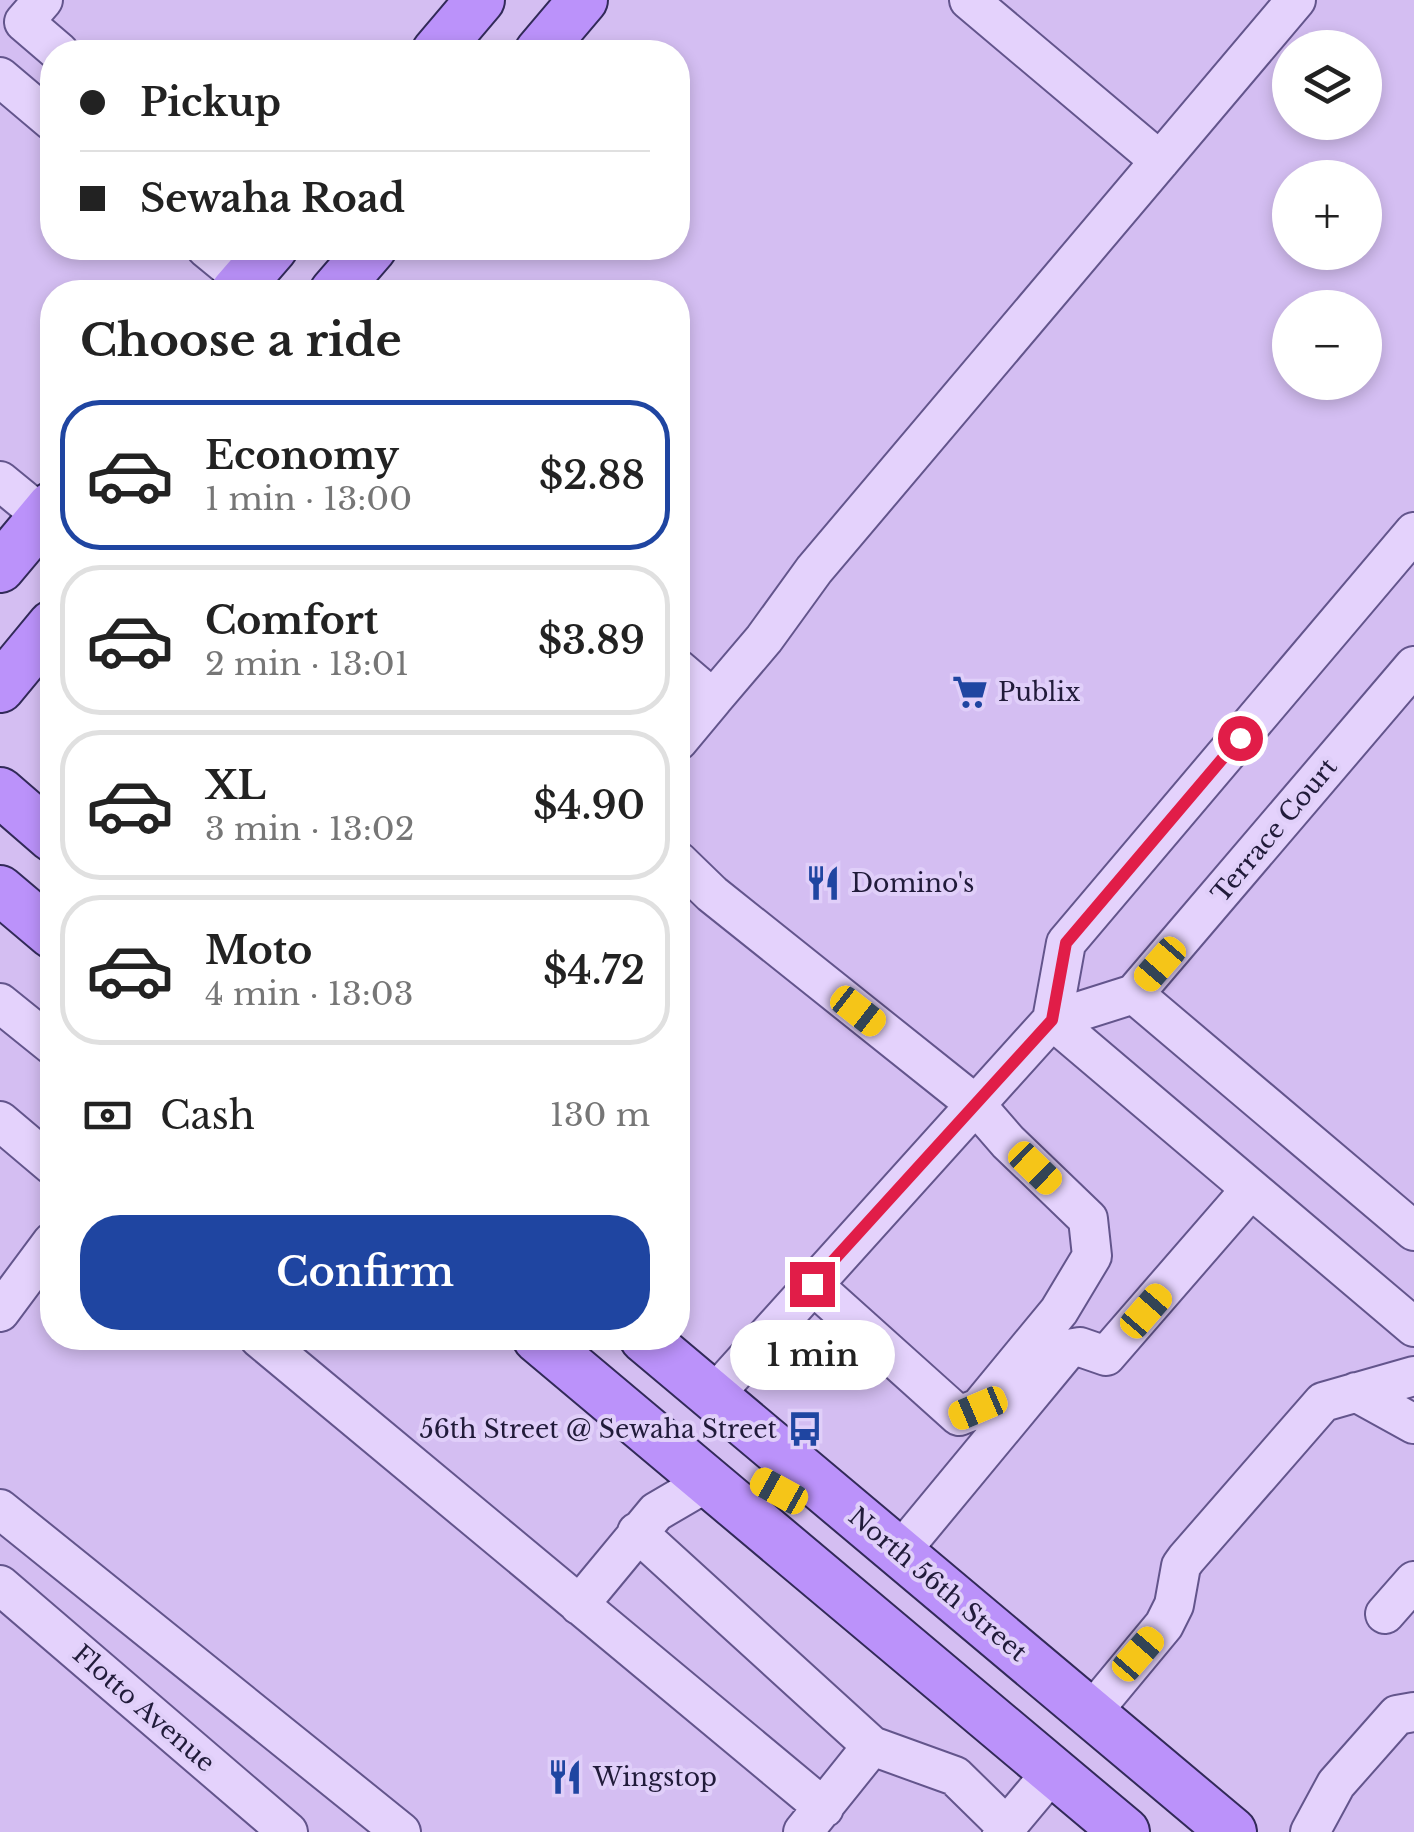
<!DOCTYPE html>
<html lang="en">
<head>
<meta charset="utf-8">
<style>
  body { margin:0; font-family:"Libre Baskerville",serif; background:#f6f6f6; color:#222; height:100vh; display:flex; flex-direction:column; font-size:38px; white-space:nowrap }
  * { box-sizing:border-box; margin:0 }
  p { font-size:32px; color:#767676 }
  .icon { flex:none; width:55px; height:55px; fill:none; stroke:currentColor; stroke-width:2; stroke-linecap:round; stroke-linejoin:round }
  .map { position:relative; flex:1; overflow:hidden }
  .details { position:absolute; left:40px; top:280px; width:650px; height:1070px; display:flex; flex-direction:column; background:#fff; border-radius:40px; box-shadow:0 5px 15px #0003 }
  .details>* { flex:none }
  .guide { position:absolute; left:40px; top:40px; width:650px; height:220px; border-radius:40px; box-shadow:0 5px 15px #0003; display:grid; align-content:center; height:220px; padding:0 40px; background:#fff }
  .controls { position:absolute; left:1272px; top:30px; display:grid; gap:20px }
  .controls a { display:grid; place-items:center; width:110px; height:110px; border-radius:50%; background:#fff; box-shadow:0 5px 15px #0003; font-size:50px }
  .end { position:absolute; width:45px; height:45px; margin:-22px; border:12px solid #e11d48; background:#fff; box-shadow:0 0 0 5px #fff }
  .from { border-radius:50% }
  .bubble { position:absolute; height:70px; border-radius:35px; background:#fff; box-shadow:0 5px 15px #0003; font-size:32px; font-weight:600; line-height:70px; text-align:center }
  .car { position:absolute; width:30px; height:60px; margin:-30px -15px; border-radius:12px; box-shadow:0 0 8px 2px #0007; background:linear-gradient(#f5c518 24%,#345 0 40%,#f5c518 0 76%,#345 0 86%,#f5c518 0) }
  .guide b { display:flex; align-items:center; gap:35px; height:95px; font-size:38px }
  .guide b+b { border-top:2px solid #e0e0e0 }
  .guide i { width:25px; height:25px; background:#222 }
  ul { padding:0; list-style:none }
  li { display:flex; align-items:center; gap:30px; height:150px; margin:0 20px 15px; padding:0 20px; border:5px solid #e0e0e0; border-radius:40px }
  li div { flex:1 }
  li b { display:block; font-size:38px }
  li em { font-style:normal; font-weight:600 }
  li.selected { border-color:#1f45a1 }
  li>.icon { width:90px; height:90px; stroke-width:1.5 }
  h2 { padding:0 40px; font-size:45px; line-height:120px }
  .pay { display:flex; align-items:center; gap:25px; height:110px; padding:0 40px; font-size:38px }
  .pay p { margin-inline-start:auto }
  .button { display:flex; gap:20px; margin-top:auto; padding:20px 40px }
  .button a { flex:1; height:115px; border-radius:40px; background:#1f45a1; color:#fff; font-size:40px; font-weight:600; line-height:115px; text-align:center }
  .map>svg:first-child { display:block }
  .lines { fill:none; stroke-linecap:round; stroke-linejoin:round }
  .minor-casing { stroke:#63558c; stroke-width:42 }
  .major-casing { stroke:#322a59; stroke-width:52 }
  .minor { stroke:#e4d2fc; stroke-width:38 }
  .major { stroke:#bb92fa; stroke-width:48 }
  .route { stroke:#e11d48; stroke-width:12 }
  .labels { text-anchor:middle; stroke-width:8; stroke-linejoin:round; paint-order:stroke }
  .poi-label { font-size:25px; fill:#211b3a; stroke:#e0cff9; text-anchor:start }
  .street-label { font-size:25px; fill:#211b3a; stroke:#e0cff9 }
</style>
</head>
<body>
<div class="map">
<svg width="1414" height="1832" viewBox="0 0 1414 1832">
  <rect width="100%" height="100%" fill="#d4bef2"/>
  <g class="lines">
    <defs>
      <path id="minor" d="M43,0L24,22L59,52
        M969,0L1160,161
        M0,77L52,121
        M206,248L245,280
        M0,481L44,517
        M1414,532L1066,943L1052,1020L1414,1327
        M678,669L713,699L764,639L814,570L1296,0
        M678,741L713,699
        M678,861L712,894L975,1104L1008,1142L1088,1219L1092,1256L1059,1311L979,1408L959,1416L812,1284
        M1134,994L1414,1231
        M0,1003L52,1045
        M0,1121L52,1165
        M0,1312L52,1242
        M259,1338L824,1808
        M1356,1392L1414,1424
        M713,1396L1052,1020L1134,994L1414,666
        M0,1509L401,1832
        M637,1532L872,1746L955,1776L1007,1827
        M900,1552L1068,1349L1080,1347L1106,1356L1251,1189
        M0,1585L288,1832
        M579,1605L656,1512L709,1481
        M1385,1614L1414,1581
        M1091,1713L1164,1625L1174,1605L1181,1566L1186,1559L1323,1402L1414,1376
        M803,1832L872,1746
        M1002,1832L1053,1771
        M1310,1832L1336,1784L1397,1715L1414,1712"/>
      <path id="major" d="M436,52L480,0
        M539,52L583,0
        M235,292L273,248
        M334,292L372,248
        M0,568L52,506
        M0,688L52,625
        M0,792L52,837
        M0,890L52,934
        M537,1338L1125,1832
        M644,1338L1232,1832"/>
    </defs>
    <use href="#minor" class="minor-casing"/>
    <use href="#major" class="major-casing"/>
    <use href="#minor" class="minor"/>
    <use href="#major" class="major"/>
  </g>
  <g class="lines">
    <path class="route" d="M812,1284L1052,1020L1066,943L1240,738"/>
  </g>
  <defs>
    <symbol id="supermarket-bare" viewBox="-9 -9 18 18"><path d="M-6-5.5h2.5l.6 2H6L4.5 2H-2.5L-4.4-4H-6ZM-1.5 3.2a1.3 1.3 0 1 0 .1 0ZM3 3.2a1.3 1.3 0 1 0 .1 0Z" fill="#1f45a1" stroke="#e0cff9" stroke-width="2.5" paint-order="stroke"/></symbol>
    <symbol id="restaurant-bare" viewBox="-9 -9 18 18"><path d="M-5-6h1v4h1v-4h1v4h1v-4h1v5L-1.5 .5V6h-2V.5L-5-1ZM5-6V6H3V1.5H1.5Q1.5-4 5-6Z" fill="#1f45a1" stroke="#e0cff9" stroke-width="2.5" paint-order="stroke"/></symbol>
    <symbol id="bus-bare" viewBox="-9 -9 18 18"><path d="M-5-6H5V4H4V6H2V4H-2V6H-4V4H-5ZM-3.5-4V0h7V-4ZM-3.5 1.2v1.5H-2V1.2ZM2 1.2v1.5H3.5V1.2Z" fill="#1f45a1" stroke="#e0cff9" stroke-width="2.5" paint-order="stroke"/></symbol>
  </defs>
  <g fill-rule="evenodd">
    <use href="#supermarket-bare" x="945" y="667" width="50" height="50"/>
    <use href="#restaurant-bare" x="798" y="858" width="50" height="50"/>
    <use href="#bus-bare" x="780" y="1404" width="50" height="50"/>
    <use href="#restaurant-bare" x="540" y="1752" width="50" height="50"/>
  </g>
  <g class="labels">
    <g class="poi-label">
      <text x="998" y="701">Publix</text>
      <text x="851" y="892">Domino's</text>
      <text x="777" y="1438" text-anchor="end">56th Street @ Sewaha Street</text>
      <text x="593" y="1786">Wingstop</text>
    </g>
    <g class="street-label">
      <text transform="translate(1274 830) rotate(-50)" y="9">Terrace Court</text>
      <text transform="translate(938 1584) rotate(40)" y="9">North 56th Street</text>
      <text transform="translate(144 1708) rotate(41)" y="9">Flotto Avenue</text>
    </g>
  </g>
</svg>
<div class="controls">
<a><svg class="icon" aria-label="layers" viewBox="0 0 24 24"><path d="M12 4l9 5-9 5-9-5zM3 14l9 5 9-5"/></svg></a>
<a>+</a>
<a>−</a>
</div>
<i class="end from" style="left:1240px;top:738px"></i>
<i class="end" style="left:812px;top:1284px"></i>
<div class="bubble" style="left:730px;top:1320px;width:165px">1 min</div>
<i class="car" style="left:1160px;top:964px;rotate:221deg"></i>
<i class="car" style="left:858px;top:1011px;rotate:128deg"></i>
<i class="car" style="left:1035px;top:1168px;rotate:134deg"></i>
<i class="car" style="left:1146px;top:1311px;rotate:41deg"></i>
<i class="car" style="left:978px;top:1408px;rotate:247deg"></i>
<i class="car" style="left:779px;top:1491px;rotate:299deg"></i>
<i class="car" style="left:1138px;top:1654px;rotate:41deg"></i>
<div class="guide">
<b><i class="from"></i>Pickup</b>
<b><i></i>Sewaha Road</b>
</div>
<section class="details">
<h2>Choose a ride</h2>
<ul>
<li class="selected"><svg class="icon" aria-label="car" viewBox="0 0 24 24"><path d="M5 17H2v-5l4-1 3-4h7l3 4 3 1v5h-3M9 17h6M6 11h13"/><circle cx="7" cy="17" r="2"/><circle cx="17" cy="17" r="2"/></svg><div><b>Economy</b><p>1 min · 13:00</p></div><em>$2.88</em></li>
<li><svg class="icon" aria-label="car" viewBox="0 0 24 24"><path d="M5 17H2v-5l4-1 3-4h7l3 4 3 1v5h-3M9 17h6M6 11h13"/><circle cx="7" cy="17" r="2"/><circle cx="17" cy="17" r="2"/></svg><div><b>Comfort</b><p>2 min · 13:01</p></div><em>$3.89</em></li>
<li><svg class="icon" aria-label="car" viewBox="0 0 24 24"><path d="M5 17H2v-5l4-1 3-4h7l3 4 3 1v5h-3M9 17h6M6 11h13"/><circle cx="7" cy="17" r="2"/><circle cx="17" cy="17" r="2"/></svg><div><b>XL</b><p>3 min · 13:02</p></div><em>$4.90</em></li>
<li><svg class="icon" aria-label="car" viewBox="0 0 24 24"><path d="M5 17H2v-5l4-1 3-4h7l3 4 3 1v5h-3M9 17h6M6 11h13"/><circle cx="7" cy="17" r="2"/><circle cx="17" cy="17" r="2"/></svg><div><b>Moto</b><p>4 min · 13:03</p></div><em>$4.72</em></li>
</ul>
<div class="pay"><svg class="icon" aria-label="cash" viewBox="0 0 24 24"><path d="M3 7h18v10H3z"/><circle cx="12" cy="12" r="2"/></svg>Cash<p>130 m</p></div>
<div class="button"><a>Confirm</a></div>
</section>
</div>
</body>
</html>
